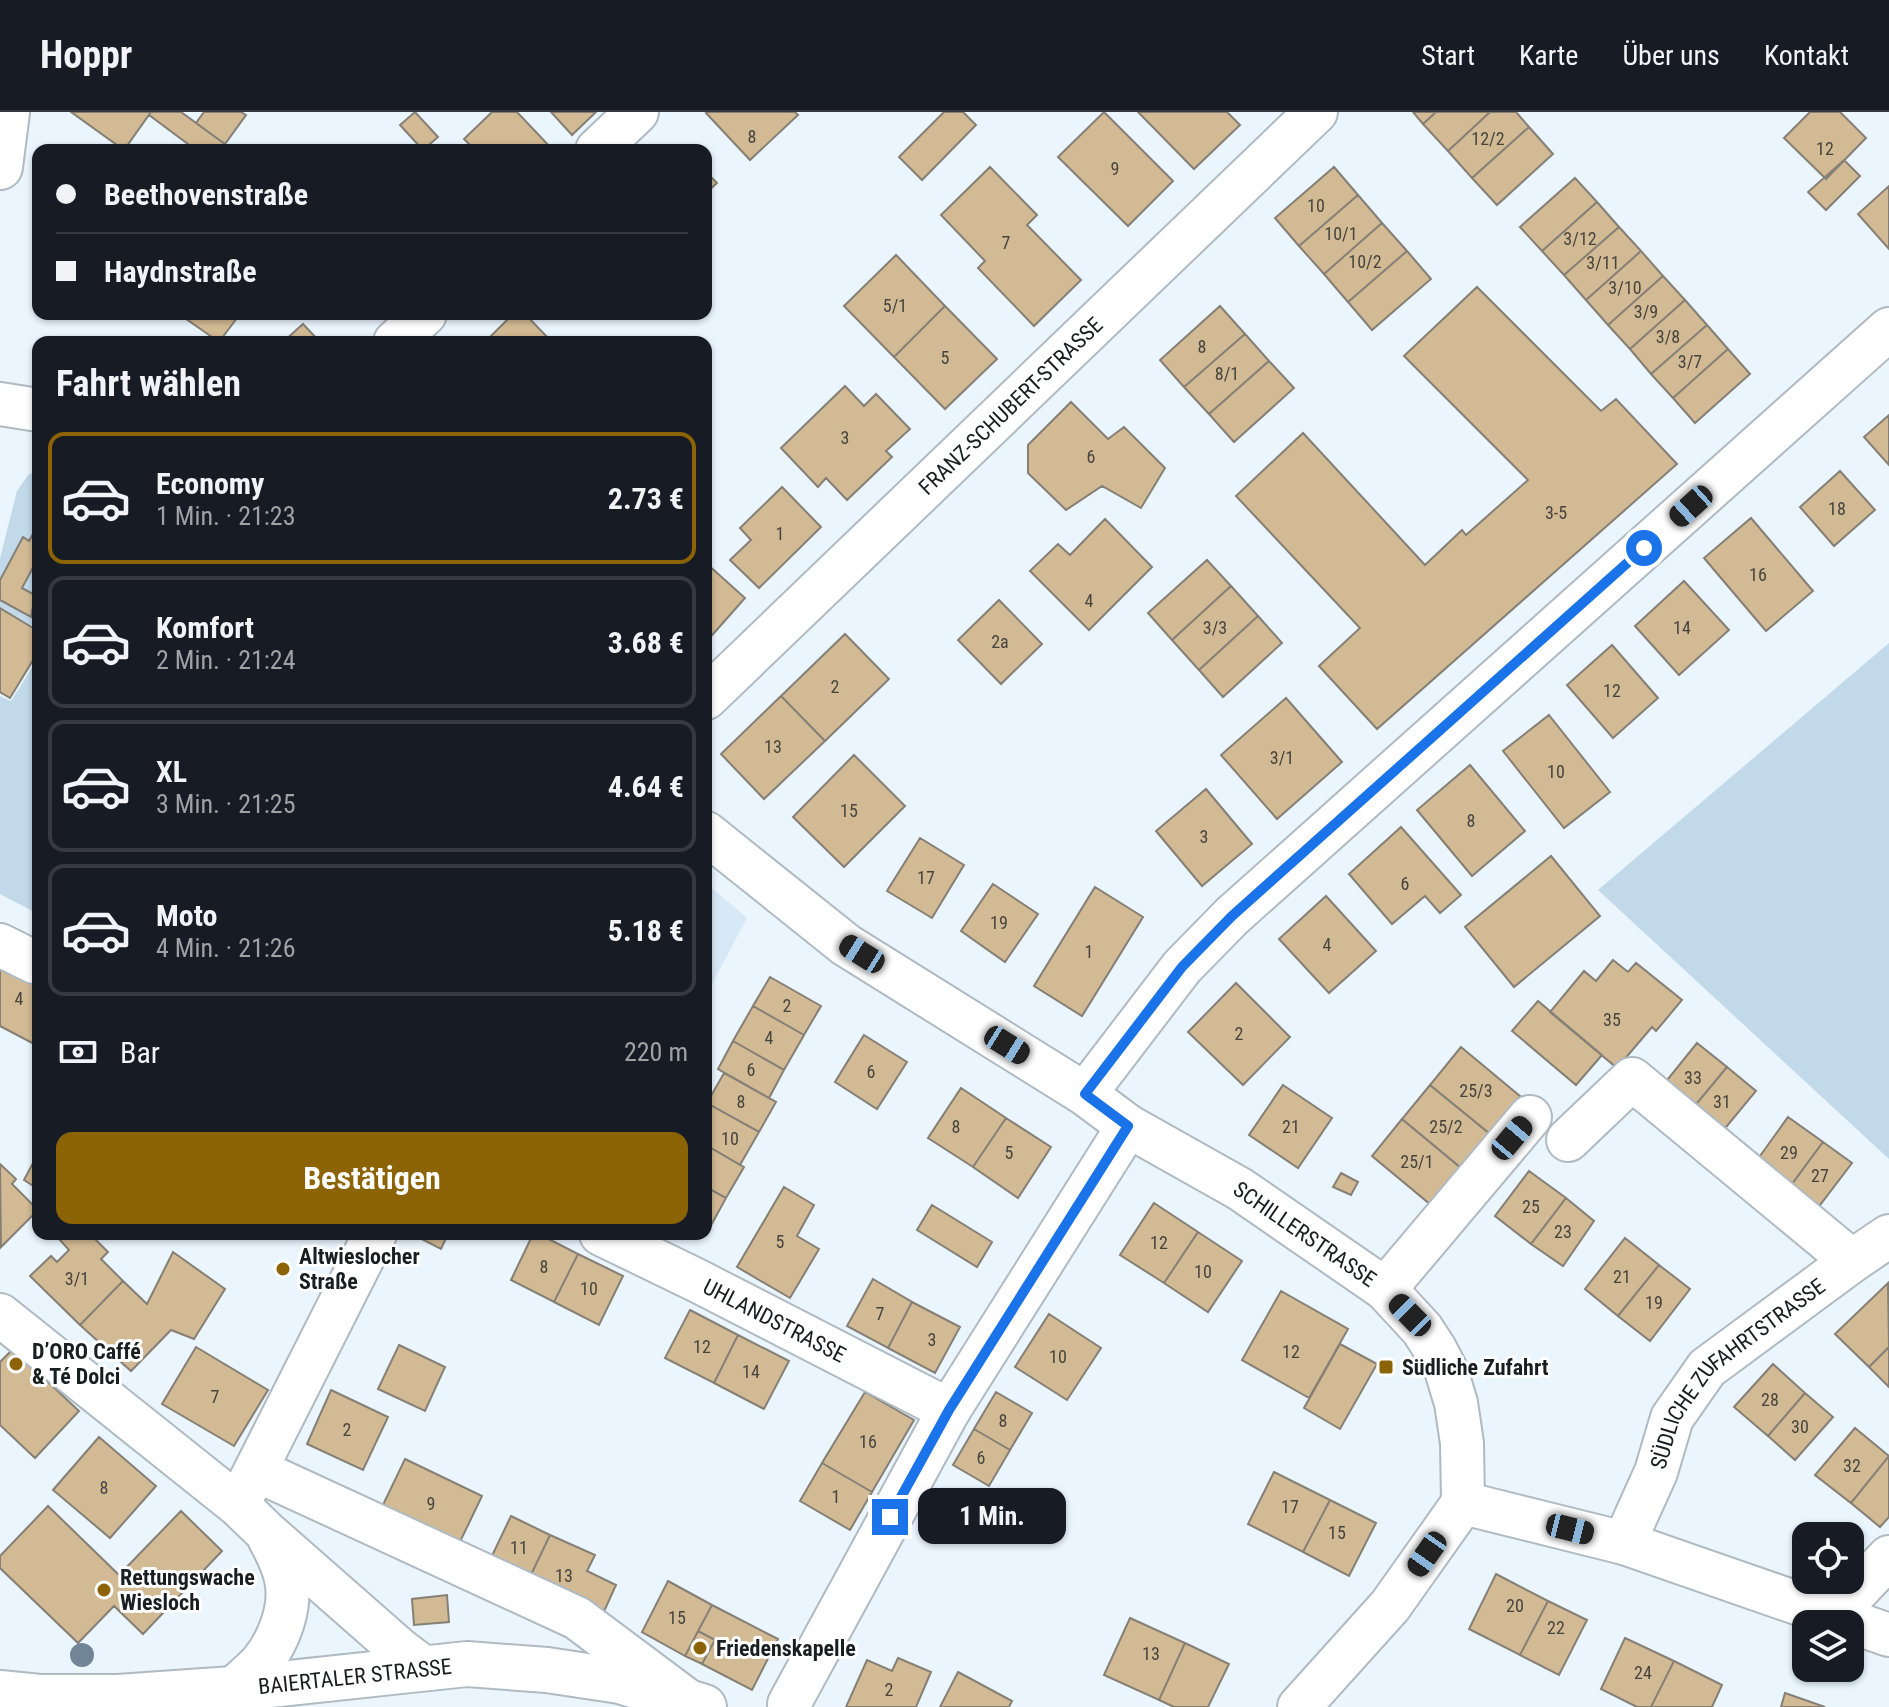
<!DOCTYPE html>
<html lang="de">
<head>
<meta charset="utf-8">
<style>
  body { margin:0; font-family:"Roboto Condensed",sans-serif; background:#242831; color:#f1f3f6; height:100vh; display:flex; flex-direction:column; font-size:30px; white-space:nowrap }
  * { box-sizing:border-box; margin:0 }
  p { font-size:26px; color:#9ea1a6 }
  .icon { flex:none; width:44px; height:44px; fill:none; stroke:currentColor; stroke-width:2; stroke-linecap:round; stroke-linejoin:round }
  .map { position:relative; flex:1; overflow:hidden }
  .sheet { position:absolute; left:32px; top:224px; width:680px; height:904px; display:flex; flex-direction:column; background:#171b24; border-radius:16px; box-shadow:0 2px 6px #0004 }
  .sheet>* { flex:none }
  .hud { position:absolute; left:32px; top:32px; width:680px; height:176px; border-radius:16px; box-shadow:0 2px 6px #0004; display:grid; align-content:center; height:176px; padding:0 24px; background:#171b24 }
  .buttons { position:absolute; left:1792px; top:1410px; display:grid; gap:16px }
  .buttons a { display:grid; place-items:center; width:72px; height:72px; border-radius:16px; background:#171b24; box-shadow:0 2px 6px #0004; font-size:40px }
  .end { position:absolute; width:36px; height:36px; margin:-18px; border:10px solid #1a73e8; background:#fff; box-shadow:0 0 0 4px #fff }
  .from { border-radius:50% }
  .bubble { position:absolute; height:56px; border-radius:16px; background:#171b24; box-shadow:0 2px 6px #0004; font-size:26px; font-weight:700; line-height:56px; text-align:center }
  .car { position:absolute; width:24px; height:48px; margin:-24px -12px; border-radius:10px; box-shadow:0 0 6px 2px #0007; background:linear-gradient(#222 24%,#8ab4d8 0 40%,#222 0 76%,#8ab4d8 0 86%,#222 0) }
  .hud b { display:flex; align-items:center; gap:28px; height:76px; font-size:30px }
  .hud b+b { border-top:2px solid #363941 }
  .hud i { width:20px; height:20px; background:#f1f3f6 }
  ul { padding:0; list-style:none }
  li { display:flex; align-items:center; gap:24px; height:132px; margin:0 16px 12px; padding:0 8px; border:4px solid #363941; border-radius:16px }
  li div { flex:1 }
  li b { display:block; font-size:30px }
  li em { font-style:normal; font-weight:700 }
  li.selected { border-color:#8c6305 }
  li>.icon { width:72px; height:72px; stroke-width:1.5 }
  h2 { padding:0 24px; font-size:36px; line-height:96px }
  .pay { display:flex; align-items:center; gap:20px; height:88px; padding:0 24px; font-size:30px }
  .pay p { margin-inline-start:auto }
  .action { display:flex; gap:16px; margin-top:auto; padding:16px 24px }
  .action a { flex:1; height:92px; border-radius:16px; background:#8c6305; color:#fff; font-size:32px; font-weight:700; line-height:92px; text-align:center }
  header { display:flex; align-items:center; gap:48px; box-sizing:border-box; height:112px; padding:0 40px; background:#171b24; border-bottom:2px solid #363941 }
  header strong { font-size:38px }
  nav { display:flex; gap:44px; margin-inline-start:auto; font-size:28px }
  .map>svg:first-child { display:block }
  .built { fill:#d7e9f7 }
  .green { fill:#c2d9ea }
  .building { fill:#d2ba94; stroke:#857f75; stroke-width:2 }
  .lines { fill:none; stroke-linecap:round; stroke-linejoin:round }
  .minor-casing { stroke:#afbac2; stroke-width:46 }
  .major-casing { stroke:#afbac2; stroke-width:48 }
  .minor { stroke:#fff; stroke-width:42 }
  .major { stroke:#fff; stroke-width:44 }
  .tree { fill:#708696 }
  .route { stroke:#1a73e8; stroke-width:10 }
  .poi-dot { fill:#8c6305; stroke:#fff; stroke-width:3 }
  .labels { text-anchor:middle; stroke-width:6; stroke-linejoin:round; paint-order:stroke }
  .number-label { font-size:18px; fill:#47453e }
  .street-label { font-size:22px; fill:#191e21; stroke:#fff }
  .poi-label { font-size:22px; font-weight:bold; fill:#191e21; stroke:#fff; text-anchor:start }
</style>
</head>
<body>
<header>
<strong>Hoppr</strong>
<nav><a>Start</a><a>Karte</a><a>Über uns</a><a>Kontakt</a></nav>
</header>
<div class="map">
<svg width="1889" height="1595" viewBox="0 0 1889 1595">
  <rect width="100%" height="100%" fill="#eaf5fe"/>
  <path class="built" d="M706,771L747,806L706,883Z"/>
  <path class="green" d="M38,359V518L0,495V446L17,379L28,363Z
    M1889,531V1047L1598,778Z
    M38,546V802L0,782V584L11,589Z"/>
  <path class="building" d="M71,0H151L124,38Z
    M151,0H181L233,38H196L149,3Z
    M204,0H241L246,3L225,32L196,11Z
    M415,0L438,25L423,38L400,13Z
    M492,0H517L553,38H475L464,27Z
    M551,0H596L572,23Z
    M708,0H795L798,3L750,48L706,1Z
    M944,0H963L976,13L922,68L899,45Z
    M1104,0L1173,69L1128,114L1058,45Z
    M1138,0H1227L1240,13L1194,57Z
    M1413,0H1436L1423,12Z
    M1436,0H1490L1448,39L1423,12Z
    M1490,0H1516L1529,15L1472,66L1448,39Z
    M1810,0H1840L1866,26L1826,67L1784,26Z
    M1529,15L1553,42L1497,93L1472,66Z
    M1844,48L1860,64L1826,98L1808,80Z
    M990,55L1037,103L1027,113L1081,168L1034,214L978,156L985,149L941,103Z
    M1334,55L1358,83L1299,134L1275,106Z
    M706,60L717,71L706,81Z
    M1575,66L1597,90L1542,139L1520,115Z
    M1889,74V137L1858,102Z
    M1358,83L1382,111L1324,162L1299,134Z
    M1597,90L1619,115L1564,163L1542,139Z
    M1382,111L1407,139L1348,190L1324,162Z
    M1619,115L1641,139L1586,188L1564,163Z
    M1407,139L1431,167L1372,218L1348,190Z
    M1641,139L1663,164L1608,213L1586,188Z
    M896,143L945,194L894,245L844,194Z
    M1663,164L1685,188L1630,237L1608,213Z
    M1477,175L1601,299L1616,287L1677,352L1377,617L1319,554L1360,516L1236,384L1303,321L1425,453L1462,418L1466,423L1528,368L1404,244Z
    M1685,188L1707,213L1651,262L1630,237Z
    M945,194L997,247L945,297L894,245Z
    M1220,194L1245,222L1184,275L1160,248Z
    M179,202H240L219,230Z
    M513,202H525L552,230H485Z
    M303,212L320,230H283Z
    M1707,213L1728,237L1673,286L1651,262Z
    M1245,222L1269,249L1209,302L1184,275Z
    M1728,237L1750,262L1695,311L1673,286Z
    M1269,249L1294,276L1234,330L1209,302Z
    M845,274L864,294L876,282L910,317L886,339L892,345L847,388L826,366L818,375L781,336Z
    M1071,290L1108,327L1124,315L1165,356L1141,396L1102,374L1066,398L1028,361V333Z
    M1889,303V353L1864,325Z
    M1840,359L1875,398L1834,434L1800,395Z
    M782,375L821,415L759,476L730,448L751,428L740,416Z
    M1751,406L1813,479L1766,519L1704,446Z
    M1105,407L1152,455L1089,518L1030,459L1058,432L1070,443Z
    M34,420L38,422V446L22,476L35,483L31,505L0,488V468L23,425L29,429Z
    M1207,448L1231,474L1172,528L1148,501Z
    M706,451L745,486L706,530Z
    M1684,469L1729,518L1679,563L1635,514Z
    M1231,474L1258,504L1199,558L1172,528Z
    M999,488L1042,532L1001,572L958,528Z
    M0,496L38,519V540L10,586L0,580Z
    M1258,504L1282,531L1223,585L1199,558Z
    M845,522L889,567L825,629L781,584Z
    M1612,533L1658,586L1613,626L1567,573Z
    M781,584L825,629L764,687L721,642Z
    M1286,586L1342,650L1277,707L1221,643Z
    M1549,603L1610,680L1564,716L1503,639Z
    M854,643L905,694L844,755L793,705Z
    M1470,653L1525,719L1472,764L1417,698Z
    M1206,677L1252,732L1202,774L1156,719Z
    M1401,715L1461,783L1440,801L1425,784L1392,812L1349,762Z
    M920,726L964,753L932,806L887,779Z
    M1551,744L1600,804L1514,875L1465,815Z
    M993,772L1038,802L1005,850L961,819Z
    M1095,775L1143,805L1082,904L1034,874Z
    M1326,784L1376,839L1329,881L1279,827Z
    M0,841L38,861V934L0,914Z
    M1613,848L1628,860L1636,851L1682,888L1656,919L1652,915L1617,956L1550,900L1584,859L1596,869Z
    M770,865L821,894L804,923L753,894Z
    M1236,871L1290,925L1243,973L1188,920Z
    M1538,889L1602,943L1576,973L1512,919Z
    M753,894L804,923L784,958L733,929Z
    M864,923L907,950L877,997L835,970Z
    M733,929L784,958L769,986L718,957Z
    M1697,931L1727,955L1688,1002L1659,978Z
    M1461,935L1521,985L1490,1022L1430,973Z
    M1727,955L1756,979L1717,1026L1688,1002Z
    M724,961L776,990L759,1020L707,991Z
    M1283,973L1332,1006L1298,1056L1249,1023Z
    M1430,973L1490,1022L1461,1056L1402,1007Z
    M961,976L1006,1006L973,1055L928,1026Z
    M707,991L759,1020L740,1053L706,1033Z
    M1788,1005L1823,1030L1789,1076L1755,1051Z
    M1006,1006L1051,1035L1018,1086L973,1055Z
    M1402,1007L1461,1056L1431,1093L1372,1044Z
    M1823,1030L1852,1051L1817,1097L1789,1076Z
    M706,1033L744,1055L726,1086L706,1075Z
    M34,1049L38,1051V1077L24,1068Z
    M0,1052L16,1067L12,1072L38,1098L1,1135Z
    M1529,1059L1566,1086L1531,1132L1495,1104Z
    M1341,1061L1358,1070L1351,1083L1333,1075Z
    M706,1075L726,1086L709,1117L706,1115Z
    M784,1075L814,1093L797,1124L819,1137L790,1186L737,1155Z
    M1566,1086L1594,1109L1563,1154L1531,1132Z
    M1154,1091L1198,1120L1164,1171L1120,1143Z
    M932,1093L992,1130L977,1155L917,1118Z
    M1198,1120L1242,1149L1208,1200L1164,1171Z
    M64,1122H90L108,1140L101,1147L123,1169L80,1213L30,1164L51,1144L57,1150L69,1138L59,1127Z
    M412,1122H448L441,1137Z
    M533,1122H539L578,1142L554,1190L511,1168Z
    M1625,1126L1659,1153L1618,1204L1585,1177Z
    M173,1140L225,1177L194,1227L171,1218L131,1259L80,1213L123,1169L147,1192Z
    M578,1142L623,1164L599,1213L554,1190Z
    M1659,1153L1690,1177L1650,1229L1618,1204Z
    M873,1167L912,1190L888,1236L847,1214Z
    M1888,1171L1889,1235L1869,1255L1835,1222Z
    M1281,1179L1348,1217L1309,1286L1242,1248Z
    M912,1190L960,1215L935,1261L888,1236Z
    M690,1198L738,1223L714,1271L665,1246Z
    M1049,1202L1101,1236L1067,1288L1015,1255Z
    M738,1223L789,1249L764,1297L714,1271Z
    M1340,1232L1377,1252L1340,1317L1304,1296Z
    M399,1233L445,1255L425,1299L378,1277Z
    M196,1235L268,1278L234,1334L162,1292Z
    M1889,1235V1275L1869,1255Z
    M13,1237L79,1299L35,1346L0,1313V1250Z
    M1773,1252L1805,1281L1768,1324L1734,1295Z
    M331,1278L388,1305L363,1358L307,1332Z
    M865,1280L914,1308L872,1380L822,1351Z
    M996,1280L1032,1301L1010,1338L974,1317Z
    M1805,1281L1833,1305L1795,1348L1768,1324Z
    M1855,1316L1889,1344L1851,1391L1815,1363Z
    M974,1317L1010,1338L989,1374L953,1353Z
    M99,1325L156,1374L110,1426L53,1378Z
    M1889,1344V1405L1880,1415L1851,1391Z
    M405,1347L482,1384L457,1436L380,1399Z
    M822,1351L872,1380L850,1418L800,1389Z
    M1274,1360L1330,1388L1303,1440L1248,1412Z
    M1330,1388L1376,1411L1349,1464L1303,1440Z
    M48,1394L119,1463L181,1399L222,1439L143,1522L114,1494L78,1531L0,1456V1444Z
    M511,1404L550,1423L528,1469L489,1450Z
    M550,1423L595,1443L587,1459L616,1473L602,1504L528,1469Z
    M1496,1462L1548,1489L1520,1543L1469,1517Z
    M668,1469L712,1493L685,1544L642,1520Z
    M447,1483L449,1510L414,1513L412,1487Z
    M1548,1489L1587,1508L1559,1563L1520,1543Z
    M712,1493L778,1527L752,1578L702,1552L715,1528L698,1519Z
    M1130,1506L1185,1531L1159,1588L1104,1563Z
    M698,1519L715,1528L702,1552L685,1544Z
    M1625,1526L1674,1549L1651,1595H1637L1601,1577Z
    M1185,1531L1229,1552L1208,1595H1174L1159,1588Z
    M898,1546L931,1560L916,1595H846L867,1548L892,1559Z
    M1674,1549L1722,1573L1712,1595H1651Z
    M958,1560L1012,1589L1009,1595H940Z
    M1785,1581L1825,1595H1781Z"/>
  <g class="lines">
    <defs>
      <g id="minor">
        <path d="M597,38L637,0"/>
        <path d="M395,230L425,202"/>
        <path d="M0,292L38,298"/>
        <path id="s1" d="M706,586L1316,0"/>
        <path id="s2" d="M706,721L846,833L1085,982L1128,1014L1240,1077L1385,1177L1422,1217L1435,1237L1446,1258L1456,1291L1462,1331L1463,1391"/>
        <path d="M0,833L34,850"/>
        <path d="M1085,982L1182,855L1232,804L1889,217"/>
        <path d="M1568,1028L1632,967L1852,1149"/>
        <path id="s3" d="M601,1122L698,1169L949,1298"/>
        <path d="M1385,1177L1530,1005"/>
        <path d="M0,1203L238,1393L267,1421L399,1537L424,1556"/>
        <path d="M256,1358L577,1506L684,1586"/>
        <path d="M244,1381L375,1122"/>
        <path d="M1463,1391L1624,1431L1889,1523"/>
        <path id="s4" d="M1624,1431L1656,1360L1672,1306L1707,1256L1852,1149L1889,1124"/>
        <path d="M1833,1504L1889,1445"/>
        <path d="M233,1577C242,1568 253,1560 261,1551C279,1529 292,1495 286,1467C283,1452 276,1439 269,1426"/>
        <path d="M789,1592L949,1298L1128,1014"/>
        <path d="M1299,1595L1390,1494L1463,1391"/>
      </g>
      <g id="major">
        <path d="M0,55L7,0"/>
        <path id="s5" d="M0,1581L40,1585H118L233,1577L467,1552L547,1558L620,1569L704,1595"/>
      </g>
    </defs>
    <use href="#minor" class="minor-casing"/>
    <use href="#major" class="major-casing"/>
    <use href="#minor" class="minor"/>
    <use href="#major" class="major"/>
  </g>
  <circle class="tree" cx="82" cy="1543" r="12"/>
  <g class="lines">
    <path class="route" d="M890,1405L949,1298L1128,1014L1085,982L1182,855L1232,804L1644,436"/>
  </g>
  <g class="poi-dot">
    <circle cx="283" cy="1157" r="8"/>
    <circle cx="16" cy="1252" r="8"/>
    <rect x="1378" y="1247" width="16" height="16" rx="4"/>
    <circle cx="104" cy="1478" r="8"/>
    <circle cx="700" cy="1536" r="8"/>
  </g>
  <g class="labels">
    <g class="number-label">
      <text x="752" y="31">8</text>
      <text x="1488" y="33">12/2</text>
      <text x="1825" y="43">12</text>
      <text x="1115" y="63">9</text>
      <text x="1316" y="100">10</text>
      <text x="1341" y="128">10/1</text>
      <text x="1580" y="133">3/12</text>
      <text x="1006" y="137">7</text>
      <text x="1365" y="156">10/2</text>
      <text x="1603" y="157">3/11</text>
      <text x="1625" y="182">3/10</text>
      <text x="895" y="200">5/1</text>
      <text x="1646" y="206">3/9</text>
      <text x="1668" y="231">3/8</text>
      <text x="1202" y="241">8</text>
      <text x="945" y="252">5</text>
      <text x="1690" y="256">3/7</text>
      <text x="1227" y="268">8/1</text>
      <text x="845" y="332">3</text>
      <text x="1091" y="351">6</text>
      <text x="1837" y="403">18</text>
      <text x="1556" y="407">3-5</text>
      <text x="780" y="428">1</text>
      <text x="1758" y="469">16</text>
      <text x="1089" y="495">4</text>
      <text x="1215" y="522">3/3</text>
      <text x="1682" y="522">14</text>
      <text x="1000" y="536">2a</text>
      <text x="835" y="581">2</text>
      <text x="1612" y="585">12</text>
      <text x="773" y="641">13</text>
      <text x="1282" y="652">3/1</text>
      <text x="1556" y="666">10</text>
      <text x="849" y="705">15</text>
      <text x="1471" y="715">8</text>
      <text x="1204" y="731">3</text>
      <text x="926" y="772">17</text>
      <text x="1405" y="778">6</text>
      <text x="999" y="817">19</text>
      <text x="1327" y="839">4</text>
      <text x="1089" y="846">1</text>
      <text x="19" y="893">4</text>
      <text x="787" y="900">2</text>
      <text x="1612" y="914">35</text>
      <text x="1239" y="928">2</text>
      <text x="769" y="932">4</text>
      <text x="751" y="964">6</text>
      <text x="871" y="966">6</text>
      <text x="1693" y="972">33</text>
      <text x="1476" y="985">25/3</text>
      <text x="741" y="996">8</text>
      <text x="1722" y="996">31</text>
      <text x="956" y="1021">8</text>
      <text x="1291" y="1021">21</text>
      <text x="1446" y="1021">25/2</text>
      <text x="730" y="1033">10</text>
      <text x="1009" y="1047">5</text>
      <text x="1789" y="1047">29</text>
      <text x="1417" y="1056">25/1</text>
      <text x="1820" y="1070">27</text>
      <text x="1531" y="1101">25</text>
      <text x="1563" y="1126">23</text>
      <text x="780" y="1136">5</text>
      <text x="1159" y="1137">12</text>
      <text x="544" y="1161">8</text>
      <text x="1203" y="1166">10</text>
      <text x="1622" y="1171">21</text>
      <text x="77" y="1173">3/1</text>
      <text x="589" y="1183">10</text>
      <text x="1654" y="1197">19</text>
      <text x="880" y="1208">7</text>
      <text x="932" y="1234">3</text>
      <text x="702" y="1241">12</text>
      <text x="1291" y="1246">12</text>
      <text x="1058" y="1251">10</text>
      <text x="751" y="1266">14</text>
      <text x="215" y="1291">7</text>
      <text x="1770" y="1294">28</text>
      <text x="1003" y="1315">8</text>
      <text x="1800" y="1321">30</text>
      <text x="347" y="1324">2</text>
      <text x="868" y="1336">16</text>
      <text x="981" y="1352">6</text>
      <text x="1852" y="1360">32</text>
      <text x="104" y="1382">8</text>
      <text x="836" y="1391">1</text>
      <text x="431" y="1398">9</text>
      <text x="1290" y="1401">17</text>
      <text x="1337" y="1427">15</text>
      <text x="519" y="1442">11</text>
      <text x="564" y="1470">13</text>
      <text x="1515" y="1500">20</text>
      <text x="677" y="1512">15</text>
      <text x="1556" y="1522">22</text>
      <text x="1151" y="1548">13</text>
      <text x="1643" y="1567">24</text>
      <text x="889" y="1584">2</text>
    </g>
    <g class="street-label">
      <text dy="8" stroke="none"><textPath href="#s1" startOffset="422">FRANZ-SCHUBERT-STRASSE</textPath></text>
      <text dy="8" stroke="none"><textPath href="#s2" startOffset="722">SCHILLERSTRASSE</textPath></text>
      <text dy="8" stroke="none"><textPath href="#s3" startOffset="194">UHLANDSTRASSE</textPath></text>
      <text dy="8" stroke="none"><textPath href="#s4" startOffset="210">SÜDLICHE ZUFAHRTSTRASSE</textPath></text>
      <text dy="8" stroke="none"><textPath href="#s5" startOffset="356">BAIERTALER STRASSE</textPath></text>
    </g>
    <g class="poi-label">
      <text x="299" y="1152">Altwieslocher<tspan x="299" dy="25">Straße</tspan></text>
      <text x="32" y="1247">D’ORO Caffé<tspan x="32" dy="25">&amp; Té Dolci</tspan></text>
      <text x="1402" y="1263">Südliche Zufahrt</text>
      <text x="120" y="1473">Rettungswache<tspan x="120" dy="25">Wiesloch</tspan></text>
      <text x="716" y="1544">Friedenskapelle</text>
    </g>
  </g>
</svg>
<div class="buttons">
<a><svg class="icon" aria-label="locate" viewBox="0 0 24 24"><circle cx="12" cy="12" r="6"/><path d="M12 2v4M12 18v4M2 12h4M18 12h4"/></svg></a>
<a><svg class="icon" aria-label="layers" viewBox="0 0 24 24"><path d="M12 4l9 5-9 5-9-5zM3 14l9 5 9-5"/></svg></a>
</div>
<i class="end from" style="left:1644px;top:436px"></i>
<i class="end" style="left:890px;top:1405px"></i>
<div class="bubble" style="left:918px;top:1376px;width:148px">1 Min.</div>
<i class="car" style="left:1691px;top:394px;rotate:228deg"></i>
<i class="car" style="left:862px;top:842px;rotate:302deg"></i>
<i class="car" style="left:1007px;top:933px;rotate:122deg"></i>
<i class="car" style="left:1512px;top:1026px;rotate:40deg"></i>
<i class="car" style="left:1410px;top:1203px;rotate:315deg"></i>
<i class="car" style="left:1570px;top:1417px;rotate:104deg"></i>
<i class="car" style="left:1427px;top:1442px;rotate:215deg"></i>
<div class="hud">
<b><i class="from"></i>Beethovenstraße</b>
<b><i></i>Haydnstraße</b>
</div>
<section class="sheet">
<h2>Fahrt wählen</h2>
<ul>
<li class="selected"><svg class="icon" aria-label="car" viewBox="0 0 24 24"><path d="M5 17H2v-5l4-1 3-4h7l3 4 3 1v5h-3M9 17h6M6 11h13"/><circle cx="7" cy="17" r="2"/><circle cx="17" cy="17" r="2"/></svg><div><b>Economy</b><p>1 Min. · 21:23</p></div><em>2.73 €</em></li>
<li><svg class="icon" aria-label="car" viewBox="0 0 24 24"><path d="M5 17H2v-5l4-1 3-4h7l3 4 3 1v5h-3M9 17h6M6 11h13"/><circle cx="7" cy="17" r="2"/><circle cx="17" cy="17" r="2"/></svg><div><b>Komfort</b><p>2 Min. · 21:24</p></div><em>3.68 €</em></li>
<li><svg class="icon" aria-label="car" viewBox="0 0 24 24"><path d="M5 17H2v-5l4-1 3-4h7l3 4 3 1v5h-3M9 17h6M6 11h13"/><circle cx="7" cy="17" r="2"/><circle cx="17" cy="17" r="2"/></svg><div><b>XL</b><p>3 Min. · 21:25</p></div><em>4.64 €</em></li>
<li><svg class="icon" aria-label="car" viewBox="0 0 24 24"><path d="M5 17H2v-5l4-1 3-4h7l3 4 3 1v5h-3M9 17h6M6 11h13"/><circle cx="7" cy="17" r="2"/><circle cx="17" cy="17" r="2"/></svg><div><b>Moto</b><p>4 Min. · 21:26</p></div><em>5.18 €</em></li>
</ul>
<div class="pay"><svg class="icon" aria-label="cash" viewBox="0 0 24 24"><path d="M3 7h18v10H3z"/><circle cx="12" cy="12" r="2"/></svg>Bar<p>220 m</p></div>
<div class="action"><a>Bestätigen</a></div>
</section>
</div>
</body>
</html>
